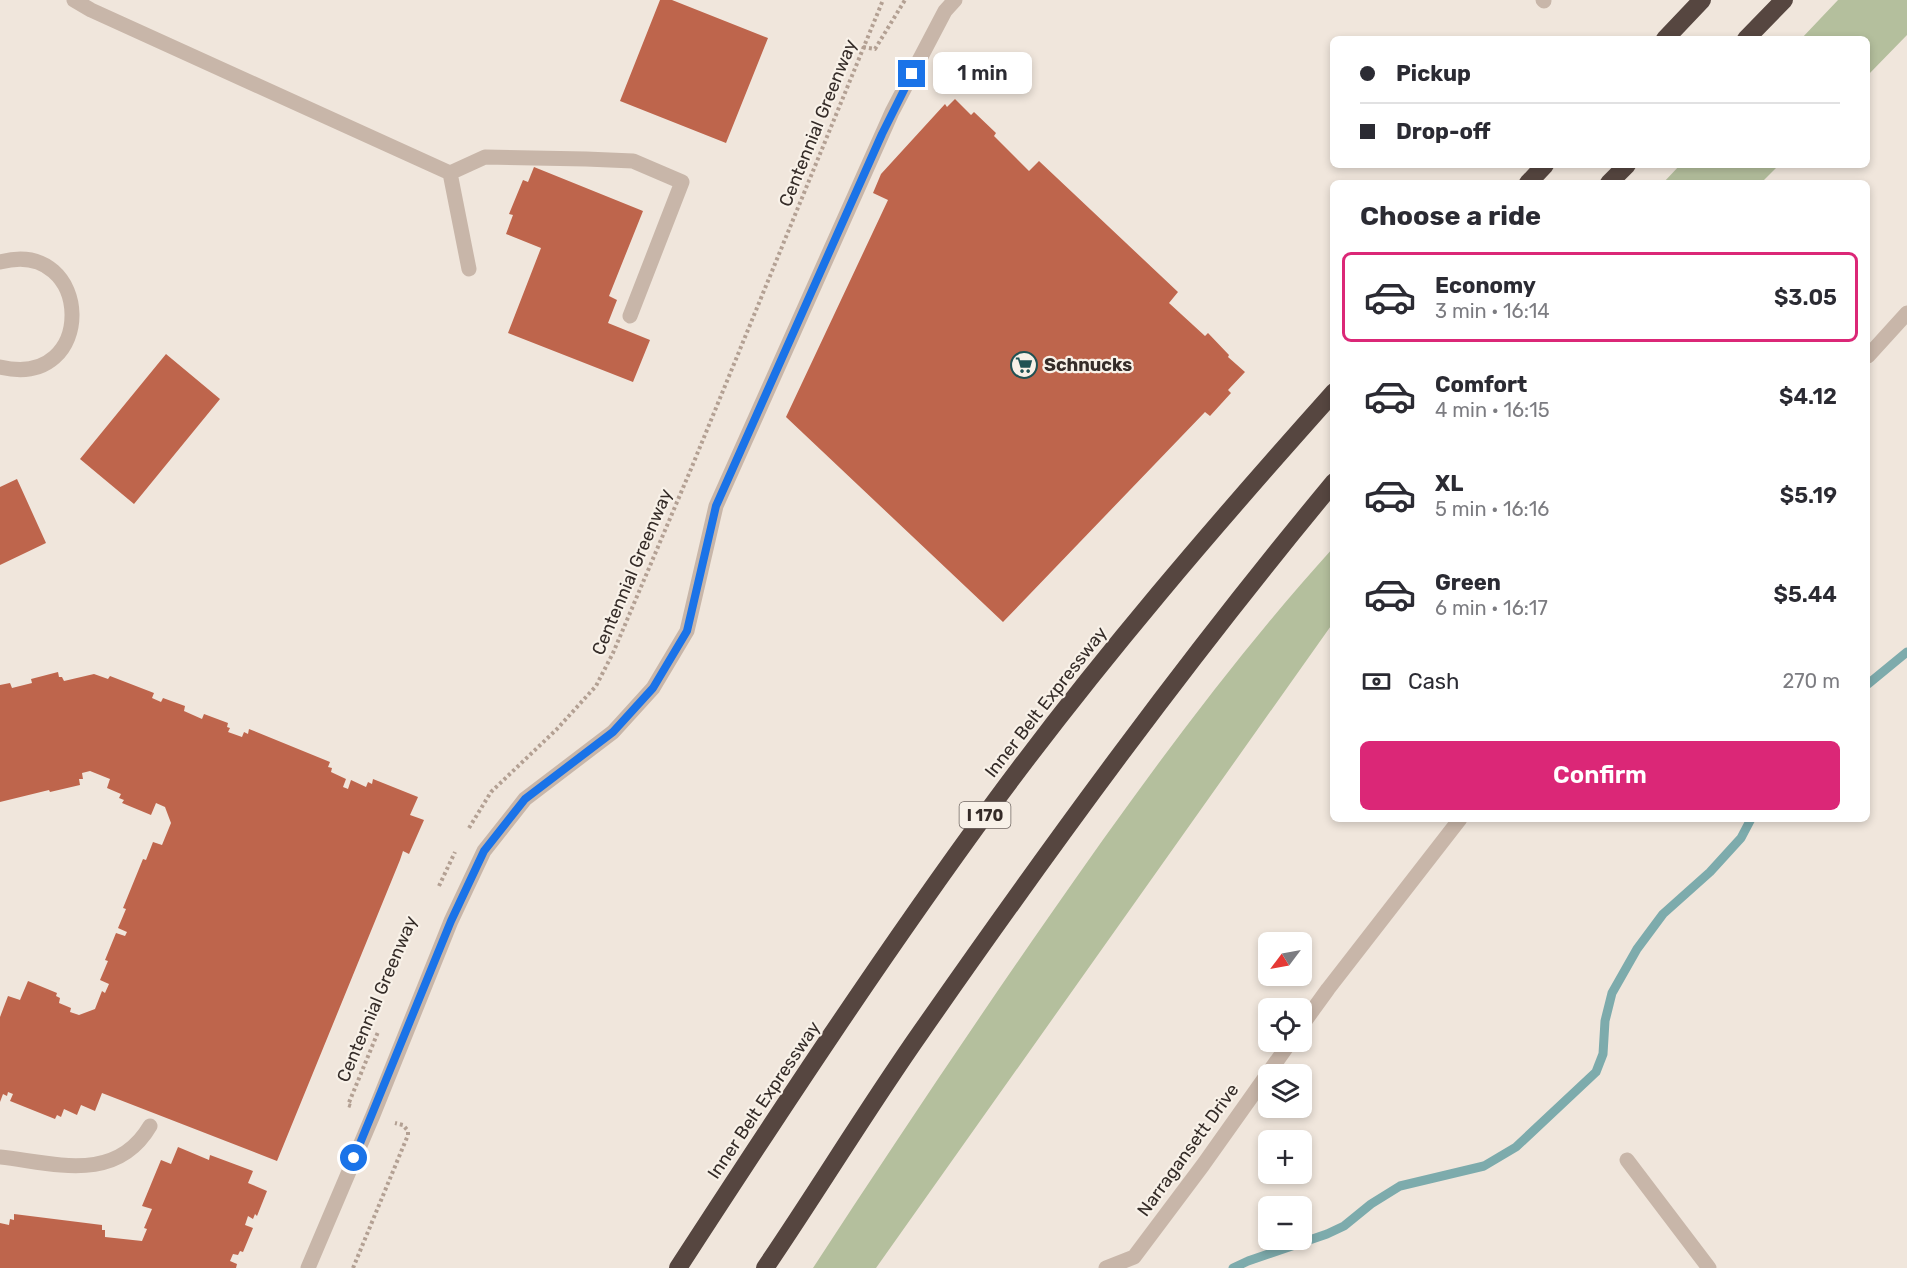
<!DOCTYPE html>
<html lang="en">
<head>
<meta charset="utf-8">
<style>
  body { margin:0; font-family:Rubik,sans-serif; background:#f7f7f7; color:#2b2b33; height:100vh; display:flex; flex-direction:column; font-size:22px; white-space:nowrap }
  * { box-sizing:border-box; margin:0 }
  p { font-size:20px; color:#7c7c81 }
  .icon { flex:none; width:33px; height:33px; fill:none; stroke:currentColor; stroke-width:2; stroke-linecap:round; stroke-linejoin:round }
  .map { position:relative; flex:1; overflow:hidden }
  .details { position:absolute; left:1330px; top:180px; width:540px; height:642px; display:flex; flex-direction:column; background:#fff; border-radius:9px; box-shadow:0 3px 9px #0003 }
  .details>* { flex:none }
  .guide { position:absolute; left:1330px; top:36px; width:540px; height:132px; border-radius:9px; box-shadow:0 3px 9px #0003; display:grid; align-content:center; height:132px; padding:0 30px; background:#fff }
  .needle { width:39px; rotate:238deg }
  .buttons { position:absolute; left:1258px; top:932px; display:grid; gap:12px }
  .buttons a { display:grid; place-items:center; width:54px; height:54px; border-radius:9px; background:#fff; box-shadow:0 3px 9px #0003; font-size:30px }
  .end { position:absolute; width:27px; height:27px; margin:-14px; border:8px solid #1a73e8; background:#fff; box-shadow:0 0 0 3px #fff }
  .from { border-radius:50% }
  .bubble { position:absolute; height:42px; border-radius:9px; background:#fff; box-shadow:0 3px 9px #0003; font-size:20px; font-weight:600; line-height:42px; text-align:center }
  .guide b { display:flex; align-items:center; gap:21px; height:57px; font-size:22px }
  .guide b+b { border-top:2px solid #e1e1e2 }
  .guide i { width:15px; height:15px; background:#2b2b33 }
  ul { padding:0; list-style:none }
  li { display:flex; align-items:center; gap:18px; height:90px; margin:0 12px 9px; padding:0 18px; border:3px solid transparent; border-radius:9px }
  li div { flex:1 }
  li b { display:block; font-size:22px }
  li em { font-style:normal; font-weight:600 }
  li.selected { border-color:#db2777 }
  li>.icon { width:54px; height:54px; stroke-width:1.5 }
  h2 { padding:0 30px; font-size:27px; line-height:72px }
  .pay { display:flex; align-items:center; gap:15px; height:66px; padding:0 30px; font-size:22px }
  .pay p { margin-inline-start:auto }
  .action { display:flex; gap:12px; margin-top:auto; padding:12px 30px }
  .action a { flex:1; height:69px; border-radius:9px; background:#db2777; color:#fff; font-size:24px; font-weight:600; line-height:69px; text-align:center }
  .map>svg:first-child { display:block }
  .green { fill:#b4bf9d }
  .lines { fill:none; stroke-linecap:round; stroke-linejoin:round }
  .stream { stroke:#7dabac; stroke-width:9 }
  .building { fill:#be654c }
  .path { stroke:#b3a093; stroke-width:4; stroke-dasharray:3 3; stroke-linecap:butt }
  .service { stroke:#c8b6a9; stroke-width:15 }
  .minor { stroke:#c8b6a9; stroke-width:15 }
  .motorway { stroke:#564640; stroke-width:18 }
  .route { stroke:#1a73e8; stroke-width:8 }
  .labels { text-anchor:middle; stroke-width:4.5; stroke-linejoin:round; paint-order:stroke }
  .shield { fill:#f8f1e8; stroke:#706762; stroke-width:1.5 }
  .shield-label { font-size:16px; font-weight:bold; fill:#352c28 }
  .street-label { font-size:18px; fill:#352c28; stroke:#f8f1e8 }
  .poi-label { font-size:18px; font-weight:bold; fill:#352c28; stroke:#f8f1e8; text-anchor:start }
</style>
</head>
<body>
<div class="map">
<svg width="1907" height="1268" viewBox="0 0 1907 1268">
  <rect width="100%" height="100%" fill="#f0e6dc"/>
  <path class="green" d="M1838,0H1907V35L1868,75V39H1801Z
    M1680,165H1779L1761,183H1663Z
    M1333,548V623L876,1268H813C890,1150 968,1033 1048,918C1137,790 1229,663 1333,548Z"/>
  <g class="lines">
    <path class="stream" d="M1868,684L1907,652
      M1233,1268L1248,1261L1327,1234L1344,1226L1371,1204L1400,1186L1484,1166L1516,1147L1596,1072L1603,1054L1605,1021L1612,993L1637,949L1663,914L1710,872L1741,838L1751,819"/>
  </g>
  <path class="building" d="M660,0H672L768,38L726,143L620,101Z
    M955,99L971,115L974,112L996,133L994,136L1029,171L1039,161L1178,292L1169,303L1205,336L1208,333L1229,355L1228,357L1245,372L1228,390L1231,393L1210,416L1205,412L1003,622L786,417L888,200L873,193L881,174L945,104L947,107Z
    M534,167L643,211L609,296L617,300L608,323L650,340L633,382L508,333L541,248L506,234L513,215L509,214L523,180L528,182Z
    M166,354L220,399L134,504L80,459Z
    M17,479L46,543L0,565V487Z
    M58,672L59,677H62L64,681L94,674L108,679L110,676L154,693L152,698L161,702L163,698L185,706L184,711L202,719L204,714L228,723L227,727L230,728L228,732L242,737L244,732L248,734L249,729L330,762L328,767L332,768L331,772L346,779L343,787L348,789L351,780L366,787L368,782L372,784L373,779L418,797L410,815L424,820L409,854L403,851L400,860L277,1161L102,1093L95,1111L81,1105L77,1115L64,1109L61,1117L57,1115L55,1119L10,1101L13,1094L8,1092L7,1096L3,1094L0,1102V1017L8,996L20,1000L28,981L57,993L56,996L60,998L59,1003L71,1008L70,1012L79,1015L95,1009L102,991L105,993L109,984L100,980L108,961L105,960L116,933L125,936L127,932L118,928L126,909L123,908L143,859L146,860L153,842L162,845L171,823L165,807L156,803L151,815L122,803L124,800L119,798L121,794L107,788L110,779L90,771L82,773L83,779H79L80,785L50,792L49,790L0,802V685L10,683L12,688L32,683L31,679Z
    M178,1147L209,1160L210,1155L253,1171L248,1183L267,1191L257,1216L255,1214L253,1219L248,1216L245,1225L253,1228L243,1252L240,1251L238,1255L233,1254L230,1261L237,1264L236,1268H0V1223L9,1225L10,1219L14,1220V1214L102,1225V1230H105V1237L142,1241L147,1229L144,1228L152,1209L142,1206L161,1160L171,1164Z"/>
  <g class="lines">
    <path class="path" d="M863,47L875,49L905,0
      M469,828L491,792L557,729L596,686L613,653L691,469L883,0
      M439,886L455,852
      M351,1106L348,1105L378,1032
      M353,1268L408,1135V1131L403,1125L395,1123"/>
    <path class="service" d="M74,0L91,10L450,173L485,157L586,159L633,161L682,182L630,316
      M1543,0L1544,1
      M450,173L469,269
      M0,1157C54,1163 116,1184 150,1126"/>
    <path class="minor" d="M0,262C94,237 98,391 0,367
      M1868,356L1907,313
      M1302,1025L1328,989L1460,819
      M1627,1160L1709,1268
      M308,1268L373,1115L451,921L484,851L525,799L613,732L653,688L687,631L716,506L892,112L945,11L955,0
      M1106,1268L1134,1257L1203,1165L1291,1041"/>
    <path class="motorway" d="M1665,39L1702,0
      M1746,39L1784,0
      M1528,183L1545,165
      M1609,183L1627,165
      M678,1268C780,1111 883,954 993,804C1099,660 1215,525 1334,392
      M765,1268C818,1190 867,1109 921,1032C1052,844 1187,659 1334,482"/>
  </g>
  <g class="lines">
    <path class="route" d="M354,1158L451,921L484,851L525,799L613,732L653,688L687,631L716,506L882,134L912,74"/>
  </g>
  <defs>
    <symbol id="supermarket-ring" viewBox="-11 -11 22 22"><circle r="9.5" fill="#f8f1e8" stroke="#205254" stroke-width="1.5"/><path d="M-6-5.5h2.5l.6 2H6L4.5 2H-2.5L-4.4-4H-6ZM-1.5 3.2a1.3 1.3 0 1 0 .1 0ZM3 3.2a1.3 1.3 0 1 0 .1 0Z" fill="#205254"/></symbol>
  </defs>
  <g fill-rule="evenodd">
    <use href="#supermarket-ring" x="1009" y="350" width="30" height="30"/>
  </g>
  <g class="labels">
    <rect class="shield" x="959.5" y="802" width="51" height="26" rx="4.5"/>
    <g class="shield-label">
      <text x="985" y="821">I 170</text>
    </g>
    <g class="street-label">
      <text transform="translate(818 123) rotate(-68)" y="6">Centennial Greenway</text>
      <text transform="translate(632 572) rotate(-67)" y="6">Centennial Greenway</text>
      <text transform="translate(1046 702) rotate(-52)" y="6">Inner Belt Expressway</text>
      <text transform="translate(377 999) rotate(-67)" y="6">Centennial Greenway</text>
      <text transform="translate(764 1100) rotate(-56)" y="6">Inner Belt Expressway</text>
      <text transform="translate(1188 1150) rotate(-54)" y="6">Narragansett Drive</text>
    </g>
    <g class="poi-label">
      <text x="1044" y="371">Schnucks</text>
    </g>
  </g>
</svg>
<div class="buttons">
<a><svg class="needle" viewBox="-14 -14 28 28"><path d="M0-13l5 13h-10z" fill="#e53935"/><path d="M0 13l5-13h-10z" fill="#7c7c81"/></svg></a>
<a><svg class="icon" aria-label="locate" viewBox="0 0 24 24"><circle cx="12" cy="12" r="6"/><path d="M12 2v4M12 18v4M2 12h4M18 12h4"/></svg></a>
<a><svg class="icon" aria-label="layers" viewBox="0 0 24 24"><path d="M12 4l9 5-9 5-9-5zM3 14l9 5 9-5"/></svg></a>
<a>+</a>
<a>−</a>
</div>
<i class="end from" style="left:354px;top:1158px"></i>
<i class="end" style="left:912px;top:74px"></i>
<div class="bubble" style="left:933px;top:52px;width:99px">1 min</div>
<div class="guide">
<b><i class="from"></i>Pickup</b>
<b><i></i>Drop-off</b>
</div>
<section class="details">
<h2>Choose a ride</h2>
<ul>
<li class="selected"><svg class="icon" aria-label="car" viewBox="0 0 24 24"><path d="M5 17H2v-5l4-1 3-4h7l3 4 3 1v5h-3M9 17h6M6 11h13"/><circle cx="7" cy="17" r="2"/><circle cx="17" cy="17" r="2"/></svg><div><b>Economy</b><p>3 min · 16:14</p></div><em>$3.05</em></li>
<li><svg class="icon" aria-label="car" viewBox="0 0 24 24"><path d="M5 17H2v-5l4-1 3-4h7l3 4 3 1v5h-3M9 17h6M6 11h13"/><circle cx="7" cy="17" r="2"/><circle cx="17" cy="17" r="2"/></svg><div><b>Comfort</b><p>4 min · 16:15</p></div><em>$4.12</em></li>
<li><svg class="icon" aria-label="car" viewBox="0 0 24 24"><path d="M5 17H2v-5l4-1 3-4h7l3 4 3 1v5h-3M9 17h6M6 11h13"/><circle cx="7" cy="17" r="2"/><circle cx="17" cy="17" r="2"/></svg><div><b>XL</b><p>5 min · 16:16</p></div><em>$5.19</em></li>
<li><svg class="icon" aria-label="car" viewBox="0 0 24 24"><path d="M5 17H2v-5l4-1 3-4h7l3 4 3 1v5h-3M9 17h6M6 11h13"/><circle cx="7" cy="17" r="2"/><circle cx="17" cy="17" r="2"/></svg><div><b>Green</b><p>6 min · 16:17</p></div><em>$5.44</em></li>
</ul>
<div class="pay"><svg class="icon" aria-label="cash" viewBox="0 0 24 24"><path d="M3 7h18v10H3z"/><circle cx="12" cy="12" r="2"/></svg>Cash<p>270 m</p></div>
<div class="action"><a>Confirm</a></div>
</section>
</div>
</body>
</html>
